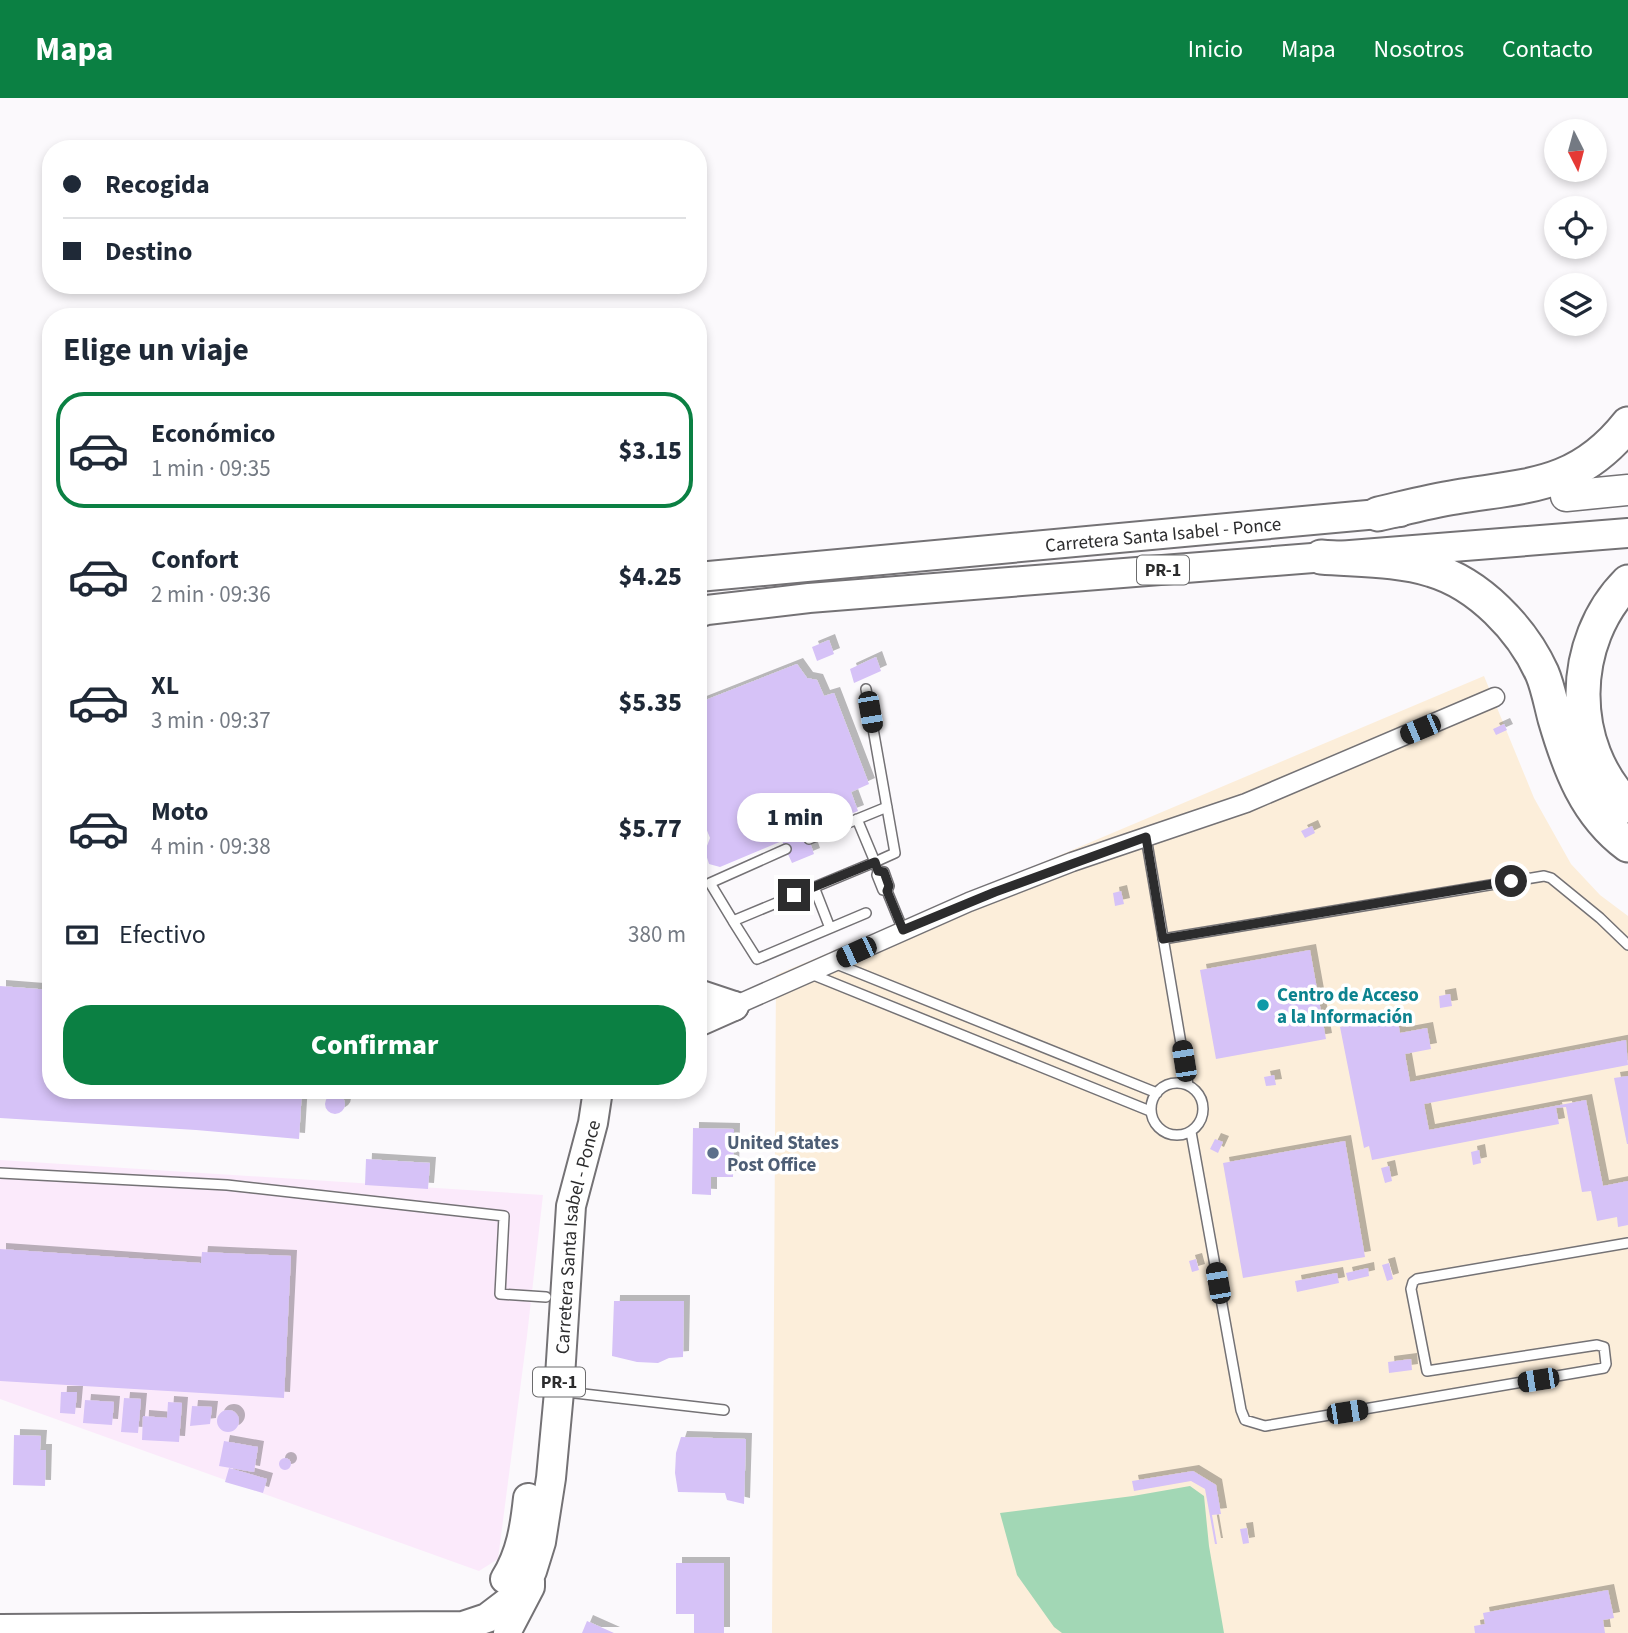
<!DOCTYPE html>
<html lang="es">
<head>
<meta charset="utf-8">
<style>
  body { margin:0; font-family:"Source Sans 3",sans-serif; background:#f2f2f3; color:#1f2937; height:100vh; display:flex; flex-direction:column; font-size:26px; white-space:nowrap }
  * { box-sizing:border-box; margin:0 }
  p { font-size:23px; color:#747a83 }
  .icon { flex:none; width:38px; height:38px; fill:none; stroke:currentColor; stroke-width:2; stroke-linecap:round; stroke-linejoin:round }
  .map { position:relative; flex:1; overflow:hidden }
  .panel { position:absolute; left:42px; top:210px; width:665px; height:791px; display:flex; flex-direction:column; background:#fff; border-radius:28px; box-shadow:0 4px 10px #0003 }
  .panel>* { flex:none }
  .banner { position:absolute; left:42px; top:42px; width:665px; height:154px; border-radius:28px; box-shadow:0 4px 10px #0003; display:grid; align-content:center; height:154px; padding:0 21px; background:#fff }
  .needle { width:46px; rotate:174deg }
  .tools { position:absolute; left:1544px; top:21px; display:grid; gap:14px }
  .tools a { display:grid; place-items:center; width:63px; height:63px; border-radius:50%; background:#fff; box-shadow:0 4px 10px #0003; font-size:35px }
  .end { position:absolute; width:32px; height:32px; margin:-16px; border:9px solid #2c2c2d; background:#fff; box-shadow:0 0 0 4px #fff }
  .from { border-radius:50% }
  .bubble { position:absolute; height:49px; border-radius:24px; background:#fff; box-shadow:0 4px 10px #0003; font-size:23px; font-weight:800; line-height:49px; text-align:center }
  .car { position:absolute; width:21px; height:42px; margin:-21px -10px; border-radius:9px; box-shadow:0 0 5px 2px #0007; background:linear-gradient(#222 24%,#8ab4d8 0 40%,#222 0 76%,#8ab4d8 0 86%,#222 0) }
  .banner b { display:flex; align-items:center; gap:24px; height:66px; font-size:26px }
  .banner b+b { border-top:2px solid #e0e1e3 }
  .banner i { width:18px; height:18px; background:#1f2937 }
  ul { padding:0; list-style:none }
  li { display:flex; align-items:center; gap:21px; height:116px; margin:0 14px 10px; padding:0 7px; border:4px solid transparent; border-radius:28px }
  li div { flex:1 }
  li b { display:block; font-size:26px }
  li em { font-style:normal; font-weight:800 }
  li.current { border-color:#0b8043 }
  li>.icon { width:63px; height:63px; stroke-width:1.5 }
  h2 { padding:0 21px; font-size:32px; line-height:84px }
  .pay { display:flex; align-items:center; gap:18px; height:77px; padding:0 21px; font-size:26px }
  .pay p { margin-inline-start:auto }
  .button { display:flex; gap:14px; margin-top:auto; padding:14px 21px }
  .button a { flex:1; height:80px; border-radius:28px; background:#0b8043; color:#fff; font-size:28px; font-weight:800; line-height:80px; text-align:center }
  header { display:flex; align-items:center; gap:42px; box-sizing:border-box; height:98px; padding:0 35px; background:#0b8043; color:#fff }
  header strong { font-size:33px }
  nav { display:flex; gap:38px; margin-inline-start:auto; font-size:24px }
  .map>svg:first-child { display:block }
  .industrial { fill:#fbeafb }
  .education { fill:#fceeda }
  .green { fill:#a2d7b5 }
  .building { fill:#d6c2f7; filter:url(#shadow) }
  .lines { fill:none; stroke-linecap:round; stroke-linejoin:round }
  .service-casing { stroke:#747275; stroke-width:12 }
  .minor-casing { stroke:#747275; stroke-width:21 }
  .secondary-casing { stroke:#747275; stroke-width:30 }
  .primary-casing { stroke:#747275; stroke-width:32 }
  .trunk-casing { stroke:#747275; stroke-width:33 }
  .motorway-casing { stroke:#747275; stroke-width:37 }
  .service { stroke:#fff; stroke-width:9 }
  .minor { stroke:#fff; stroke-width:18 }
  .secondary { stroke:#fff; stroke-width:26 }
  .primary { stroke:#fff; stroke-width:28 }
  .trunk { stroke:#fff; stroke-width:30 }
  .motorway { stroke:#fff; stroke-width:33 }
  .route { stroke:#2c2c2d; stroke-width:9 }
  .culture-dot { fill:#0f9aa8; stroke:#fff; stroke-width:2.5 }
  .service-dot { fill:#5c6f8a; stroke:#fff; stroke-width:2.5 }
  .labels { text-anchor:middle; stroke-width:7; stroke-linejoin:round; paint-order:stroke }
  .shield { fill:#fff; stroke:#6b6b6c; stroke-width:2 }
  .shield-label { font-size:18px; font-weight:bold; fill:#2c2c2d }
  .street-label { font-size:19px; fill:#2c2c2d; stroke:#fff }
  .culture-label { font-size:19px; font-weight:bold; fill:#0d838f; stroke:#fff; text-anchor:start }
  .service-label { font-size:19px; font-weight:bold; fill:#4e5e75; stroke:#fff; text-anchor:start }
</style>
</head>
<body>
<header>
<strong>Mapa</strong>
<nav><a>Inicio</a><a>Mapa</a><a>Nosotros</a><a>Contacto</a></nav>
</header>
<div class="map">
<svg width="1628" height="1535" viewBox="0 0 1628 1535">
  <defs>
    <filter id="shadow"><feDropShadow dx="6" dy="-6" stdDeviation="0" flood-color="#0004"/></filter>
  </defs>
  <rect width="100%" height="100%" fill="#fbf9fc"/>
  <path class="industrial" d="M0,1062L543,1097L527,1238L498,1461L479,1473L0,1301Z"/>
  <path class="education" d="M1484,578L1534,700L1571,766L1600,797L1628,818V1535H772L776,877Z"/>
  <path class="green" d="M1190,1388L1204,1398L1209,1448L1224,1535H1062L1054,1529L1017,1477L1000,1415L1133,1398Z"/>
  <path class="building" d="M829,542L834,556L817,563L812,549Z
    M876,559L881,573L854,585L850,571Z
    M797,566L807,580L817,582L824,598L834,595L869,686L851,694L858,713L806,733L814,756L792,765L782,743L720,769L709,766L705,753L710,740L698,710V605Z
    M1504,626L1507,632L1496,637L1493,631Z
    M1312,728L1315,735L1305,740L1301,733Z
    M1121,793L1124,806L1115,808L1113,795Z
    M1310,852L1326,941L1216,961L1200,872Z
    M0,888L51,892V992H302L299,1041L196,1032L0,1020Z
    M1450,896L1452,908L1440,910L1439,898Z
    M1397,918L1400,935L1427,930L1431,951L1405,956L1410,984L1626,942L1628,967L1424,1006L1429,1032L1586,1002L1603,1088L1628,1083V1127L1618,1129L1617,1119L1597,1123L1591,1093L1582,1094L1566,1009L1556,1010L1559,1026L1372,1062L1369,1048L1364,1050L1340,929Z
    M1274,977L1276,987L1266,988L1264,979Z
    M1628,978V1046H1627L1614,980Z
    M325 1006a10 10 0 1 1 20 0a10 10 0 1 1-20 0Z
    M693,1030L734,1031L733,1079H711V1097L692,1096Z
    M1215,1041L1223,1044L1218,1055L1210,1051Z
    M1345,1043L1365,1159L1243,1180L1223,1065Z
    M1479,1052L1481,1065L1473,1067L1471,1054Z
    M366,1061L430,1065L428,1091L365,1087Z
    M1389,1068L1392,1083L1385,1085L1381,1070Z
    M0,1151L201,1165L202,1154L291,1158L284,1300L0,1283Z
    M1196,1161L1199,1172L1192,1174L1189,1163Z
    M1389,1165L1393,1181L1387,1183L1382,1167Z
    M1368,1170L1369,1178L1348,1183L1346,1175Z
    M1337,1175L1339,1185L1297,1194L1295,1183Z
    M614,1203H684L683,1259L669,1260L658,1265L637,1264L612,1258Z
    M1411,1261L1412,1272L1389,1275L1388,1264Z
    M61,1294H77L75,1316L60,1315Z
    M124,1300L141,1301L138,1335L121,1334Z
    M85,1302L114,1304L112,1327L83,1325Z
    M168,1304L182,1305L179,1344L142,1342L143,1318L167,1320Z
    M192,1308L212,1309L210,1326L190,1328Z
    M217 1323a11 11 0 1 1 22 0a11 11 0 1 1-22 0Z
    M14,1337L41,1338L40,1352H46L45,1388L13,1387Z
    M681,1339L746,1341L744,1406L727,1402L725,1395L678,1394L675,1375L676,1355Z
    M224,1343L258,1349L254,1374L219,1368Z
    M279 1366a6 6 0 1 1 12 0a6 6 0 1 1-12 0Z
    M229,1370L267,1381L263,1395L225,1384Z
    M1193,1373L1216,1387L1221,1416L1212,1417L1217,1446H1215L1205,1391L1191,1383L1134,1393L1132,1383Z
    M1247,1430L1249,1445L1243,1446L1240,1431Z
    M676,1465H724V1535H694V1516H676Z
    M1608,1492L1614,1520L1603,1522L1605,1535H1475L1474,1528L1485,1526L1483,1515Z
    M587,1523L614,1535H582Z"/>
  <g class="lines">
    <defs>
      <path id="service" d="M857,721L875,764L895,755L866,591
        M1146,739L1188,987
        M809,741L887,709
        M878,773L884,774L889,788L887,793L903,832
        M814,789L830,830
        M866,815L757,861L733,823L875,764L878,773L877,777L883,792L887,793
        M733,823L710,785L786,751
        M1163,841L1544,778L1551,780L1600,820L1628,847
        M834,865L1157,995
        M811,876L1150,1013
        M1151 1011a26 26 0 1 1 52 0a26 26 0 1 1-52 0Z
        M1191,1034L1241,1312L1245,1322L1265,1328L1604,1270L1606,1266L1604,1249L1597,1247L1427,1273L1411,1191L1413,1184L1417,1181L1628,1145
        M0,1075L227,1087L504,1118L500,1196L546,1199
        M540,1291L724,1312"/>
      <path id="minor" d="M726,908H734L969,804L1072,764L1246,705L1495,599"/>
      <path id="secondary" d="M507,1535L531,1489V1483"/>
      <g id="primary">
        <path id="s1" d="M698,479L1400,414"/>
        <path d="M698,515L707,512L809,500L1628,435"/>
        <path d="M698,896L734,908"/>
        <path d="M698,924L734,908"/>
        <path d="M505,1481C521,1456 525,1428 528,1400"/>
        <path id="s2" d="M0,1531L463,1528L487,1520L508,1504L532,1473L541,1444L551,1380L559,1294L571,1108L593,1025L598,992"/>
      </g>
      <path id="trunk" d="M1566,398L1628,392"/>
      <path id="motorway" d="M1378,416C1404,410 1430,403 1456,399C1528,387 1578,389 1628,326
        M1321,459C1357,462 1398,461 1432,472C1479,486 1522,531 1542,575C1548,589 1551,606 1555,621C1569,669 1586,716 1628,747
        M1628,484C1569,543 1567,648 1628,708"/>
    </defs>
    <use href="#service" class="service-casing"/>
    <use href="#minor" class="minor-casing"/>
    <use href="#secondary" class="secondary-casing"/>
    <use href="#primary" class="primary-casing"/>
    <use href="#trunk" class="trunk-casing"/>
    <use href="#motorway" class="motorway-casing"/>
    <use href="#service" class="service"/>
    <use href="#minor" class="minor"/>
    <use href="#secondary" class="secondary"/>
    <use href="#primary" class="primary"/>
    <use href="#trunk" class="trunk"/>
    <use href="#motorway" class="motorway"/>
  </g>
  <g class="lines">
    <path class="route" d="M794,797L875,764L878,773L884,774L889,788L887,793L903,832L995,794L1146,739L1163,841L1511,783"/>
  </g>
  <circle class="culture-dot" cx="1263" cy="907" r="7"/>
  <circle class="service-dot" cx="713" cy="1055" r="7"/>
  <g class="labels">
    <g class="shield">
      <rect x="1137" y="457.5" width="52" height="29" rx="5"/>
      <rect x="533" y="1269.5" width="52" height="29" rx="5"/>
    </g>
    <g class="shield-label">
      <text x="1163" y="478">PR-1</text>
      <text x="559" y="1290">PR-1</text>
    </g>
    <g class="street-label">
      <text dy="7" stroke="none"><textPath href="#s1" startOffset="467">Carretera Santa Isabel - Ponce</textPath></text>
      <text dy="7" stroke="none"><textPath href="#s2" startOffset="892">Carretera Santa Isabel - Ponce</textPath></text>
    </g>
    <g class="culture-label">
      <text x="1277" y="903">Centro de Acceso<tspan x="1277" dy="22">a la Información</tspan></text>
    </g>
    <g class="service-label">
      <text x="727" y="1051">United States<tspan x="727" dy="22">Post Office</tspan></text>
    </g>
  </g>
</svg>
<div class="tools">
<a><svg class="needle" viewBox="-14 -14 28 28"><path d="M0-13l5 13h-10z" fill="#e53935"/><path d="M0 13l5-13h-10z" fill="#747a83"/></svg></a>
<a><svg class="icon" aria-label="locate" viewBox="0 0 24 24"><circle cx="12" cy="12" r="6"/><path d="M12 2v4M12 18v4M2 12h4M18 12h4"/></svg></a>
<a><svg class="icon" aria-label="layers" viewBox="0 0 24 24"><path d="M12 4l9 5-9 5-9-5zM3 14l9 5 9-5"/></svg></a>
</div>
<i class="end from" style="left:1511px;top:783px"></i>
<i class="end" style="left:794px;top:797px"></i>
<div class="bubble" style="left:737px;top:695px;width:116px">1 min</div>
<i class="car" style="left:870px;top:614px;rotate:170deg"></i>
<i class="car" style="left:1420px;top:631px;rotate:247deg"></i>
<i class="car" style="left:856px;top:854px;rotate:245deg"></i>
<i class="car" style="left:1184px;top:963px;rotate:351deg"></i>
<i class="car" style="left:1218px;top:1185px;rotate:350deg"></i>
<i class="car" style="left:1538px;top:1282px;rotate:261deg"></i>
<i class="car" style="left:1347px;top:1314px;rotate:81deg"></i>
<div class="banner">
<b><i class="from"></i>Recogida</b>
<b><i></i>Destino</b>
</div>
<section class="panel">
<h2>Elige un viaje</h2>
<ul>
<li class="current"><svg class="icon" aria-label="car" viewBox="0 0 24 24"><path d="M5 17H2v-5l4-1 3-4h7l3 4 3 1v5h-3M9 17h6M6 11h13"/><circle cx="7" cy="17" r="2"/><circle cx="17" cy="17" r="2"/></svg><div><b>Económico</b><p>1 min · 09:35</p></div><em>$3.15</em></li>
<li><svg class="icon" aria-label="car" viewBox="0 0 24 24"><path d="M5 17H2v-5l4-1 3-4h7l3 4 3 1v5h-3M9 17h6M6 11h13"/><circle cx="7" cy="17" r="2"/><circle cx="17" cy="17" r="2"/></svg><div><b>Confort</b><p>2 min · 09:36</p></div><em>$4.25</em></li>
<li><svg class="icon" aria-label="car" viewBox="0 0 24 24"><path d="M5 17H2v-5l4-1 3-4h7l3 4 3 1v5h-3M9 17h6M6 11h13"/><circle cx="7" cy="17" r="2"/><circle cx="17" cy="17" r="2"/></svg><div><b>XL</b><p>3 min · 09:37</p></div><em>$5.35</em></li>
<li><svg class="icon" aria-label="car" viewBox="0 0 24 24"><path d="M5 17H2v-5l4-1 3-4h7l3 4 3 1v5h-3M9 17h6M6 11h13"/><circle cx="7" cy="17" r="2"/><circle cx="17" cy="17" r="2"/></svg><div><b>Moto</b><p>4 min · 09:38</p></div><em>$5.77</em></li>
</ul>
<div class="pay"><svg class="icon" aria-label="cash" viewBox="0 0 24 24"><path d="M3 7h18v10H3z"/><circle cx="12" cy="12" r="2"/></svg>Efectivo<p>380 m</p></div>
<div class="button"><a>Confirmar</a></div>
</section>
</div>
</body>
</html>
